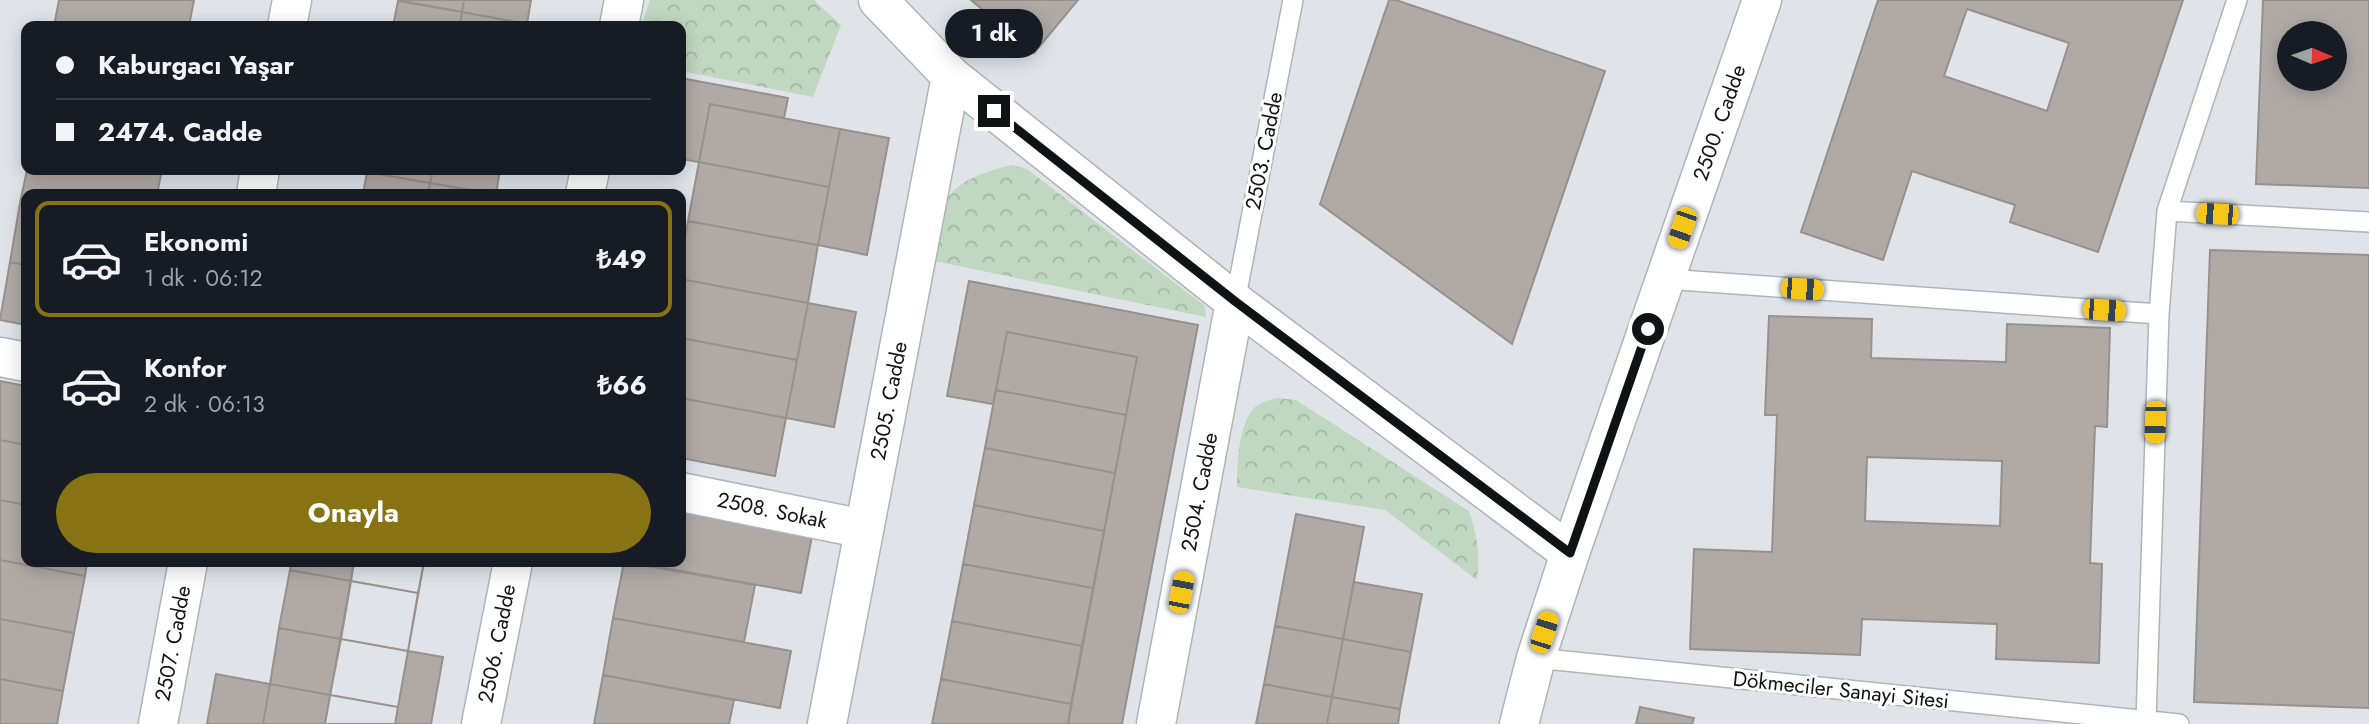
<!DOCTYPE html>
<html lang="tr">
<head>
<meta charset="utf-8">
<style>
  body { margin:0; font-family:Jost,sans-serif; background:#20242c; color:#f1f3f6; height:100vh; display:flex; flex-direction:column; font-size:26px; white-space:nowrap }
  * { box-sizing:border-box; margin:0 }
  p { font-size:23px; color:#9ea1a6 }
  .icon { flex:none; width:38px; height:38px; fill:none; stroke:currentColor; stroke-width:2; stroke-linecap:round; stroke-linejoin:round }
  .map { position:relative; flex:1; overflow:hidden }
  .drawer { position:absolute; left:21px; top:189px; width:665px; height:378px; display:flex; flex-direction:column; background:#171b24; border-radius:14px; box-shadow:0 4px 18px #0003 }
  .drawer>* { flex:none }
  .banner { position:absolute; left:21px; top:21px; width:665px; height:154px; border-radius:14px; box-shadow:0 4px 18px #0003; display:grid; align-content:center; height:154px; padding:0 35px; background:#171b24 }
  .needle { width:46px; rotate:92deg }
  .controls { position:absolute; left:2277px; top:21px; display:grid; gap:14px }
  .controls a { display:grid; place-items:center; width:70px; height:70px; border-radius:50%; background:#171b24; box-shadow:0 4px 18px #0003; font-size:35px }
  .end { position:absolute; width:32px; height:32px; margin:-16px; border:9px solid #111214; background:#fff; box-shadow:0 0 0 4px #fff }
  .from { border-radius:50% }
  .bubble { position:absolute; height:49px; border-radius:24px; background:#171b24; box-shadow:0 4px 18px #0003; font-size:23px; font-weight:700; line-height:49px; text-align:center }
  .car { position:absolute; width:21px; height:42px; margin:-21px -10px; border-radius:9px; box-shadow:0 0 5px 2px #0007; background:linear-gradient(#f5c518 24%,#345 0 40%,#f5c518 0 76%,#345 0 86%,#f5c518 0) }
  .banner b { display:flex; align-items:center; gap:24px; height:66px; font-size:26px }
  .banner b+b { border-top:2px solid #363941 }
  .banner i { width:18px; height:18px; background:#f1f3f6 }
  ul { padding:12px 0 0; list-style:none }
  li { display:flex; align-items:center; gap:21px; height:116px; margin:0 14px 10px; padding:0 21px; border:4px solid transparent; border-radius:14px }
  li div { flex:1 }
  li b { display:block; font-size:26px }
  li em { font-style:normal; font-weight:700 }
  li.selected { border-color:#877214 }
  li>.icon { width:63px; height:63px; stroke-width:1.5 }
  .button { display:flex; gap:14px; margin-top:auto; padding:14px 35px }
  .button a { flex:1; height:80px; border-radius:42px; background:#877214; color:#fff; font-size:28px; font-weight:700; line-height:80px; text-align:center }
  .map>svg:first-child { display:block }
  .forest { fill:url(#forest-crowns) }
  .building { fill:#b0aaa7; stroke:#97918e; stroke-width:2; fill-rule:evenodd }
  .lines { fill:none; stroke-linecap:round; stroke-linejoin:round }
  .service-casing { stroke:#b0b4b8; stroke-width:22 }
  .minor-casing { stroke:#b0b4b8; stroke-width:41 }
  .tertiary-casing { stroke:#b0b4b8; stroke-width:41 }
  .service { stroke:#fff; stroke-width:19 }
  .minor { stroke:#fff; stroke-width:38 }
  .tertiary { stroke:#fff; stroke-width:38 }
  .route { stroke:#111214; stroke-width:9 }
  .labels { text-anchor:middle; stroke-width:6; stroke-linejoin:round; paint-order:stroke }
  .street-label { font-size:21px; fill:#111214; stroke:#fff }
</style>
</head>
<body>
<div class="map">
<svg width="2369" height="724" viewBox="0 0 2369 724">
  <defs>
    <pattern id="forest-crowns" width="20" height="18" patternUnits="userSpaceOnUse" patternTransform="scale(1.75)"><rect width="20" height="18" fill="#c0d7c2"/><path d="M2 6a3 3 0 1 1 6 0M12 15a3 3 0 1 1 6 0" fill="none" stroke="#a4b8a6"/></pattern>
  </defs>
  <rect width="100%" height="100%" fill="#e0e4e9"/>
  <path class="forest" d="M650,0H814L841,25L813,97L681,71V26H641Z
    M1012,165L1027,169L1205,306L1206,317L934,261C937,248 943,206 949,197C959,179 994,169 1012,165Z
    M1277,398L1296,400L1469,511C1477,536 1481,554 1477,580L1385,510L1237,487C1237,464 1238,423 1256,406C1261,402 1270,400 1277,398Z"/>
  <path class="building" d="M59,0H194L189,26H54Z
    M398,0H464L462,12Z
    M464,0H531L527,24L462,12Z
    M971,0H1078L1034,53Z
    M1389,0H1396L1605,71L1512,344L1320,204Z
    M1878,0H2183L2098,252L2010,222L2015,205L1912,171L1883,260L1801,232ZM1967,9L2069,43L2047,111L1944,76Z
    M2263,0H2369V188L2256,184ZM2289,33H2334V79H2289Z
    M398,1L462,12L460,26H393Z
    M462,12L527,24L526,26H460Z
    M681,78L788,98L784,118L710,104L699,162L681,159Z
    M710,104L840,129L829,187L699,162Z
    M840,129L889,138L867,255L818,245Z
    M699,162L829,187L818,245L688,221Z
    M27,170H162L157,194H26V204L20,203Z
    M367,170H433L430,183L367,172Z
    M433,170H500L496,194L430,183Z
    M367,172L430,183L428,194H363Z
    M430,183L488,194H428Z
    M20,203L26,204V265L10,262Z
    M688,221L818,245L808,303L681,279V260Z
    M2210,250L2369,255V708L2194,702Z
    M10,262L26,265V325L0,320Z
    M681,279L808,303L797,360L681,338Z
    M969,281L1198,325L1122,724H1068L1137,357L1007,332L993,404L947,396Z
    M808,303L856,312L834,427L786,418Z
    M1769,316L1872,319L1871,358L2006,362L2007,324L2110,328L2107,427L2095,426L2090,563L2102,564L2099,663L1996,659L1997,624L1862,619L1860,655L1690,649L1694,549L1772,552L1777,415H1765ZM1867,457L2002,461L2000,526L1865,521Z
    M1007,332L1137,357L1126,415L996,390Z
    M681,338L797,360L786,418L681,398Z
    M0,381L26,386V445L0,440Z
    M996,390L1126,415L1115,473L985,448Z
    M681,398L786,418L775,476L681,458Z
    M0,440L26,445V505L0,500Z
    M985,448L1115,473L1104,531L974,505Z
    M0,500L26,505V562H87L85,576L0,560Z
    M974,505L1104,531L1093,588L963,564Z
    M681,511L812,536L801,593L633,562H681Z
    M1296,514L1364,527L1343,639L1275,626Z
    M0,560L85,576L74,633L0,619Z
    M291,562H354L351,581L290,570Z
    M354,562H424L395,724H325Z
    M354,562H424L418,593L351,581Z
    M624,562L755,585L744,642L613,618Z
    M963,564L1093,588L1082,646L952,621Z
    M290,570L351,581L341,639L279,628Z
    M351,581L418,593L408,651L341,639Z
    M1354,582L1422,594L1411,652L1343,639Z
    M613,618L791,651L780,708L603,675Z
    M0,619L74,633L63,691L0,679Z
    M952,621L1082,646L1071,704L941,679Z
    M1275,626L1343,639L1332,697L1264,684Z
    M279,628L341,639L330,695L270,684Z
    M341,639L408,651L398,707L330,695Z
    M1343,639L1411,652L1400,709L1332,697Z
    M408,651L443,657L431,724H395Z
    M216,674L270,684L263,724H207Z
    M603,675L734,700L729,724H594Z
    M0,679L63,691L57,724H0Z
    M941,679L1071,704L1068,724H932Z
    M270,684L330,695L325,724H263Z
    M1264,684L1332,697L1327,724H1256Z
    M330,695L398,707L395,724H325Z
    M1332,697L1400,709L1398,724H1327Z
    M1640,707L1694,718L1692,724H1636Z"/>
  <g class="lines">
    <defs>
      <path id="service" d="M2167,211L2369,222
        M1665,279L2159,314
        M1235,302L1293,0
        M1536,658L2179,724
        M2146,721L2159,314L2167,211L2237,0"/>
      <g id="minor">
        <path d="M0,357L26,362"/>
        <path id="s1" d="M681,492L864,529"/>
      </g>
      <g id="tertiary">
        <path d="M878,0L951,76L1235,302L1570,553"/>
        <path d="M287,26L292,0"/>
        <path d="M619,26L624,0"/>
        <path d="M256,194L260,170"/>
        <path d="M585,194L590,170"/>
        <path id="s2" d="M158,724L188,562"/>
        <path id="s3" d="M481,724L513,562"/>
        <path id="s4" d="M827,724L951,76"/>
        <path id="s5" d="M1156,724L1235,302"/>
        <path id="s6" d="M1519,724L1536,658L1570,553L1762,0"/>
      </g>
    </defs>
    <use href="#service" class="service-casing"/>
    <use href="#minor" class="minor-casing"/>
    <use href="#tertiary" class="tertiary-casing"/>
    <use href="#service" class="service"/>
    <use href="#minor" class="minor"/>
    <use href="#tertiary" class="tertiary"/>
  </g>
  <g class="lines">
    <path class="route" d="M994,111L1236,302L1570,553L1648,329"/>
  </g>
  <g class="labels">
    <g class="street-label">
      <text dy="7" stroke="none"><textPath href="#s6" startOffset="634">2500. Cadde</textPath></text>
      <text transform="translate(1264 151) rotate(-79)" y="7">2503. Cadde</text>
      <text dy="7" stroke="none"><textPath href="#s4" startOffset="329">2505. Cadde</textPath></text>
      <text dy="7" stroke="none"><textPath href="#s5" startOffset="236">2504. Cadde</textPath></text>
      <text dy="7" stroke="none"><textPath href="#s1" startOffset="93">2508. Sokak</textPath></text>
      <text dy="7" stroke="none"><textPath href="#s2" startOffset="82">2507. Cadde</textPath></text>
      <text dy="7" stroke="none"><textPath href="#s3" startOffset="82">2506. Cadde</textPath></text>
      <text transform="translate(1841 690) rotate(6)" y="7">Dökmeciler Sanayi Sitesi</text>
    </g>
  </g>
</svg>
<div class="controls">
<a><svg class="needle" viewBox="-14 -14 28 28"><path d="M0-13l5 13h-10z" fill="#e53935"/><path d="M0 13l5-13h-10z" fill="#9ea1a6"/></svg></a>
</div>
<i class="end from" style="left:1648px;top:329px"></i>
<i class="end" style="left:994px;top:111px"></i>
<div class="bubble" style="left:945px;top:9px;width:98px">1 dk</div>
<i class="car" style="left:2217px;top:214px;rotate:273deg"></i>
<i class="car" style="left:1682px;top:228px;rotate:199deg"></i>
<i class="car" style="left:1802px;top:289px;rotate:94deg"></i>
<i class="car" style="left:2104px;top:310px;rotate:94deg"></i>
<i class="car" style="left:2155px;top:422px;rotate:182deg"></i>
<i class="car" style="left:1181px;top:592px;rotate:11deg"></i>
<i class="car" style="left:1544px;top:632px;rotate:18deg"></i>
<div class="banner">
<b><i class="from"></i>Kaburgacı Yaşar</b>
<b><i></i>2474. Cadde</b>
</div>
<section class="drawer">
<ul>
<li class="selected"><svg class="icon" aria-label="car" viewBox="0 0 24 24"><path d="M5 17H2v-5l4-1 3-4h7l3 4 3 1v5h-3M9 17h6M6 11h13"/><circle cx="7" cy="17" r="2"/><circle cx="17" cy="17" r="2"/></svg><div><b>Ekonomi</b><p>1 dk · 06:12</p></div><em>₺49</em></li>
<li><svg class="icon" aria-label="car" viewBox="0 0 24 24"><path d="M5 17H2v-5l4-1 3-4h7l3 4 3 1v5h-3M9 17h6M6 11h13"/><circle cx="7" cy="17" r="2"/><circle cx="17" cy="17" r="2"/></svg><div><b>Konfor</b><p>2 dk · 06:13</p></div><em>₺66</em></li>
</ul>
<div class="button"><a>Onayla</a></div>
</section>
</div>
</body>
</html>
